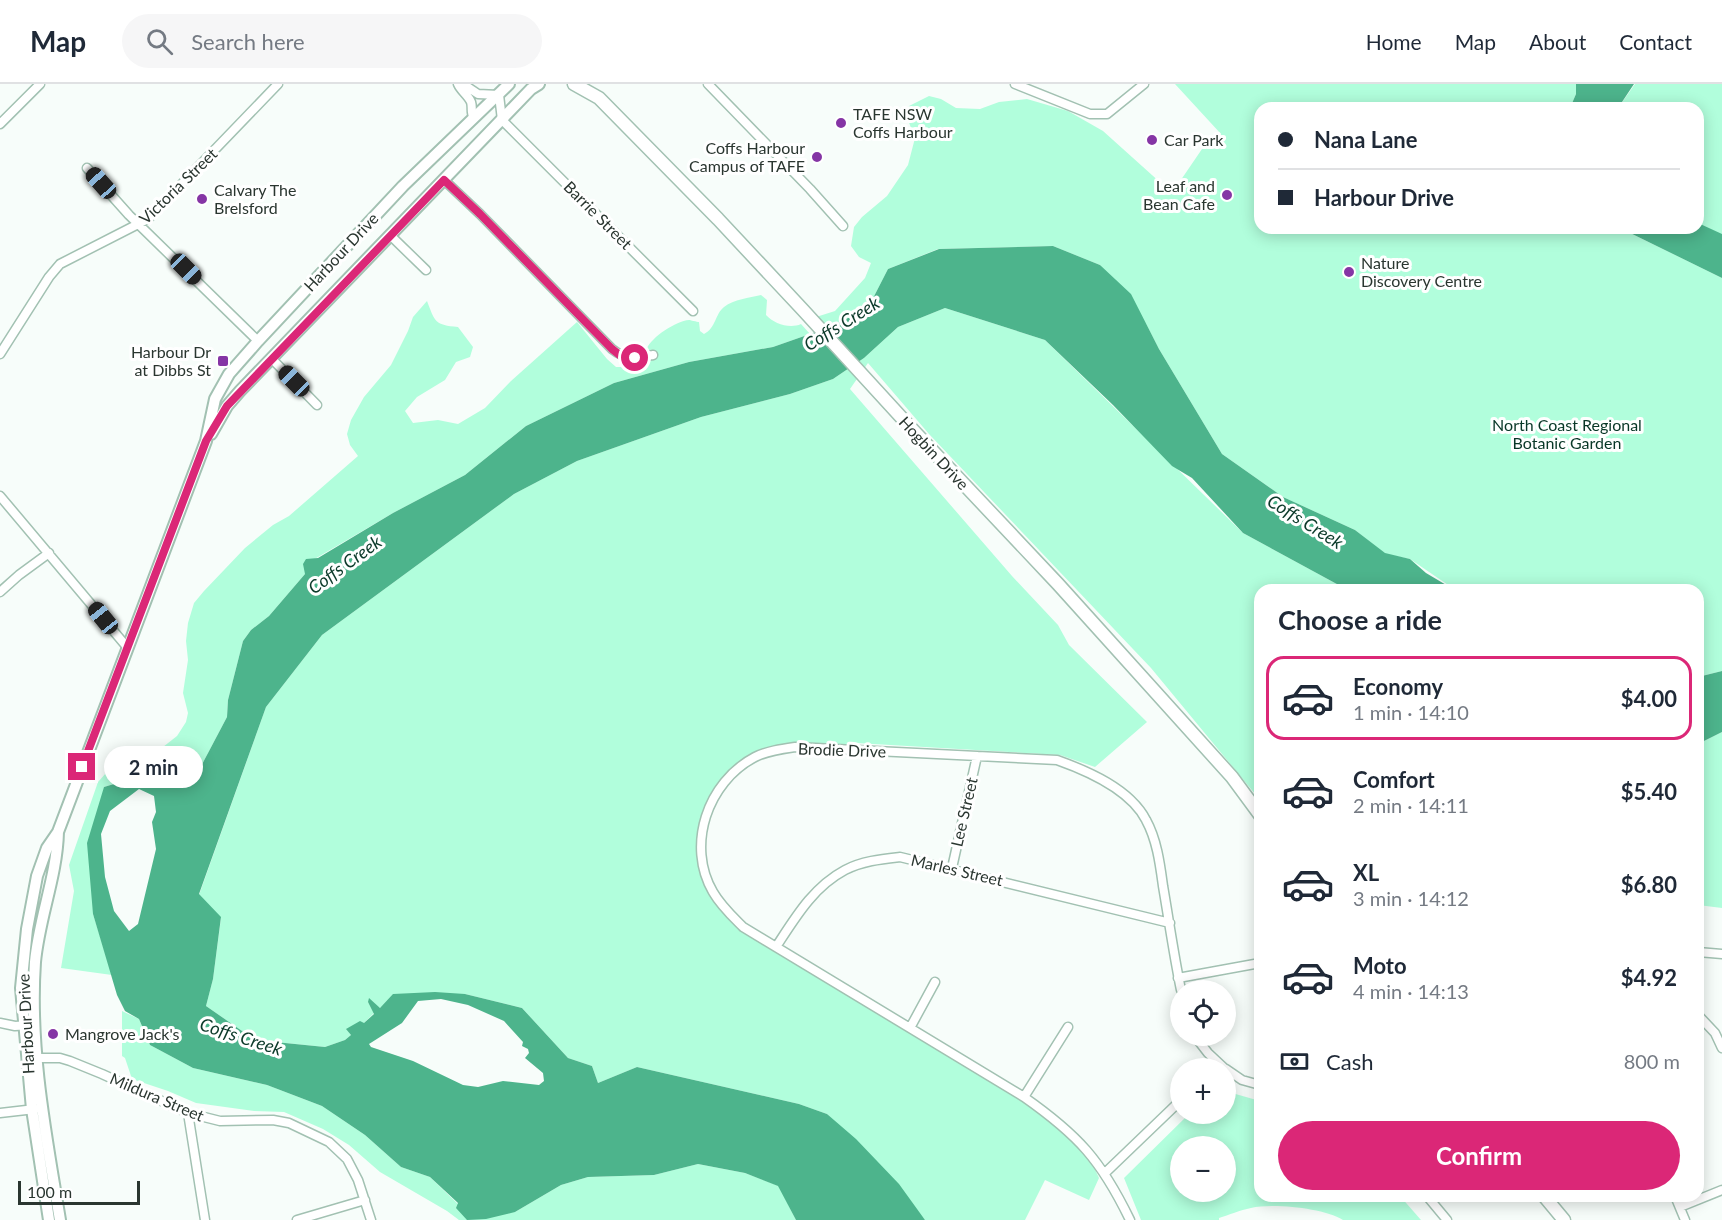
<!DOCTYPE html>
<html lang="en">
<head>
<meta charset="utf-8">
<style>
  body { margin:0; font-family:Lato,sans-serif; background:#f6f6f7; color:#1f2937; height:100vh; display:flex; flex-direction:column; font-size:22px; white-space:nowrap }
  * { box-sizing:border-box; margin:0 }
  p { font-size:20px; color:#747a83 }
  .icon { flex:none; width:33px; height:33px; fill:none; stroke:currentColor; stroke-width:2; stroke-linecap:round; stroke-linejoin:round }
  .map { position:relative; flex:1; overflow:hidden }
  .details { position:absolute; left:1254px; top:500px; width:450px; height:618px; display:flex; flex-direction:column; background:#fff; border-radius:18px; box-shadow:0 3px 15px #0003 }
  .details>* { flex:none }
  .guide { position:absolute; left:1254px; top:18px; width:450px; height:132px; border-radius:18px; box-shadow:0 3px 15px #0003; display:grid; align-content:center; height:132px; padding:0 24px; background:#fff }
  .fabs { position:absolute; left:1170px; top:896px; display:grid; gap:12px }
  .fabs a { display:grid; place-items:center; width:66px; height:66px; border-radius:50%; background:#fff; box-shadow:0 3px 15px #0003; font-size:30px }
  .scale { position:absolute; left:18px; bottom:15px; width:122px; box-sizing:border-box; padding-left:6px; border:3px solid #2a3630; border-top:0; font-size:16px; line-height:21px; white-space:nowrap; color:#2a3630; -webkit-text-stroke:4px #fff; paint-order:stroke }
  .end { position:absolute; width:27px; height:27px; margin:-14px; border:8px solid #db2777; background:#fff; box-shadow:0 0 0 3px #fff }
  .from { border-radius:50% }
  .bubble { position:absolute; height:42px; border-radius:21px; background:#fff; box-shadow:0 3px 15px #0003; font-size:20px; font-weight:700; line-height:42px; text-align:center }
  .car { position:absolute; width:18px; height:36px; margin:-18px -9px; border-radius:8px; box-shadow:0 0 4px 2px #0007; background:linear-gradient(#222 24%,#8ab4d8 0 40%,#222 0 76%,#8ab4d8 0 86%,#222 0) }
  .guide b { display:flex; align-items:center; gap:21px; height:57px; font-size:22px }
  .guide b+b { border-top:2px solid #e0e1e3 }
  .guide i { width:15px; height:15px; background:#1f2937 }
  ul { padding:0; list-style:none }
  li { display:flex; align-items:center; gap:18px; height:84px; margin:0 12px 9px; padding:0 12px; border:3px solid transparent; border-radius:18px }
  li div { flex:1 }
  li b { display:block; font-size:22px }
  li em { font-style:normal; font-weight:700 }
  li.selected { border-color:#db2777 }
  li>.icon { width:54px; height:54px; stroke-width:1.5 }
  h2 { padding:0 24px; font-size:27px; line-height:72px }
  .pay { display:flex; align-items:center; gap:15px; height:66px; padding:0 24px; font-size:22px }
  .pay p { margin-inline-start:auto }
  .action { display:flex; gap:12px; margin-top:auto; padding:12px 24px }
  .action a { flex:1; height:69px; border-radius:36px; background:#db2777; color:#fff; font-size:24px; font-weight:700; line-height:69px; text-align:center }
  header { display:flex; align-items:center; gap:36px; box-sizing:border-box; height:84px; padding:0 30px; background:#fff; border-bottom:2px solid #e0e1e3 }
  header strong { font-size:28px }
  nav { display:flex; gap:33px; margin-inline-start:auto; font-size:21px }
  .search { width:420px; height:54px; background:#f6f6f7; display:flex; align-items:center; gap:15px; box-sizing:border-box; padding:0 21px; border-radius:33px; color:#747a83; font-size:22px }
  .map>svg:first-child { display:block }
  .green { fill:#b1fedc; fill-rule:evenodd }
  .water { fill:#4db48c; fill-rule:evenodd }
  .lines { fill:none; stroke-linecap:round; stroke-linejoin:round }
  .minor-casing { stroke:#a2c1b2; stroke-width:11 }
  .tertiary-casing { stroke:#a2c1b2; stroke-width:14 }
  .secondary-casing { stroke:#a2c1b2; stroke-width:15 }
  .minor { stroke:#fff; stroke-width:8 }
  .tertiary { stroke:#fff; stroke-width:10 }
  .secondary { stroke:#fff; stroke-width:12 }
  .route { stroke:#db2777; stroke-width:8 }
  .poi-dot { fill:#8535a5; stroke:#fff; stroke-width:2 }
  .labels { text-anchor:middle; stroke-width:6; stroke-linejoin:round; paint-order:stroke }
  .poi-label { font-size:16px; fill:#2a3630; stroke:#fff; text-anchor:start }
  .street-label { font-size:16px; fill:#2a3630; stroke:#fff }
  .park-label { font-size:16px; fill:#083727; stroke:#fff }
  .water-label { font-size:18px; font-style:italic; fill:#0c3a2a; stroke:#fff }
</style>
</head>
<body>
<header>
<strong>Map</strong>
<div class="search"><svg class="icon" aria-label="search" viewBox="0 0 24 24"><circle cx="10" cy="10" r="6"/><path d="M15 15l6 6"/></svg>Search here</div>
<nav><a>Home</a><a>Map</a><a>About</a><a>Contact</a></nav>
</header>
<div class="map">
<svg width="1722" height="1136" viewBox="0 0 1722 1136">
  <rect width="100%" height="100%" fill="#f7fdfa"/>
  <path class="green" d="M1175,0H1576V10L1570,24H1260V144H1620L1722,194V587L1698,593V506L1454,505L1410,475L1385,470L1355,446L1283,413L1222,370L1159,265L1146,240L1100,181L1053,162L938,165L888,185L868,224L828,244L816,233L835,227L865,194L871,179L859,173L851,162L854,143L862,133L887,112L908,81L915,54L906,31L909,22L929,12L941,15L956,24L980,25L999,18L1027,15L1068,27L1103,47L1172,109L1202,65L1221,50Z
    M1635,0H1722V151L1698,140V24H1618Z
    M761,211L767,216L766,231C774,240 790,245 801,240L810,250L773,263L689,278L614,299L526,342L465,391L393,429L313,476L305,483V490L269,532L251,546L243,557L228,616L227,633L198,688L187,697L144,691L104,703L93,830L112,891L61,884L74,807L69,781L98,698L106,689L149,674L177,652L186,638L188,629L183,609L188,576L186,557L188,539L194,519L204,507L245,464L273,441L289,432L358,372L350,361L347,350L351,336L364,313L391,281L408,247L413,233L427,217C435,238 435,241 458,243L473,263L470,273L456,278L445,296L417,313L405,327L413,339L438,336L458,340L485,324L511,297L577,238L607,275L616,283C630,283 643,284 654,274L647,264C652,253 676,237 689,236C690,236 697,238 699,238L700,247L704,250C716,244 715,230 724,223C734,215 749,214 761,211Z
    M945,224L1045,256L1243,449L1346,505L1260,506V716L1151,584L929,350L868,279L850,305L1012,492L1058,541L1069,561L1147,638L1095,683L1060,671L856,659L766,669L721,701L701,750L712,807L743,843L1024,1013L1084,1062L1099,1094L1089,1116L1045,1096L1025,1136H925L827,1030L799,1020L637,983L598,999L592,982L568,974L522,924L465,910L385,920L380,924L368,918L374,929L364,939L347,945L351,951L345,956L325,963L255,956L206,922L213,895L221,834L199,811L266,623L322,551L514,410L577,377L701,333L790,310L833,295L864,274L898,243Z
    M1722,648V824L1698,821V660Z
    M122,927L139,935L150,961L193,984L267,1001L322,1022L365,1051L401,1083L430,1093L458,1120L515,1128L561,1101L588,1093L654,1091L698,1080L745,1089L779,1102L796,1136H459L447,1127L380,1088L349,1061L323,1045L284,1028L254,1027L196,1019L168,1007L132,995L125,974L122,972Z
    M1232,1009L1260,1017V1112H1400L1421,1136H1343C1323,1124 1274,1119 1251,1124C1240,1126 1229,1131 1219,1134V1136H1141L1124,1094L1190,1029H1226V1014ZM1180,1062H1226V1107H1180Z"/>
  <path class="water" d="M1576,0H1634L1618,24H1570L1576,10Z
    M1698,139L1722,150V194L1620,144H1698Z
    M1053,162L1100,181L1131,210L1159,265L1222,370L1283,413L1355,446L1385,469L1410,475L1426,489L1453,505H1346L1243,449L1192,394L1172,382L1113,321L1045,256L945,224L898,243L864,274L833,295L790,310L701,333L577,377L514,410L322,551L266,623L199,810L221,833L213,895L206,922L255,956L325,963L345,956L351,951L346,945L360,937L364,939L374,930L368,918L369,914L380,924L393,910L435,908L465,910L522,924L568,974L592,982L598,999L637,983L799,1020L827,1030L856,1055L899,1100L925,1136H796L778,1102L745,1089L698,1080L654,1091L588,1093L561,1101L515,1128L486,1135L467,1136L456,1124L458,1119L430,1093L401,1083L365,1051L322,1022L267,1001L193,984L150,961L139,935L125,927L117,911L93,830L87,759L104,703L144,691L187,697L198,688L227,633L228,616L243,557L251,546L269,532L305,490L303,480L306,475L318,474L393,429L465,391L526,342L614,299L689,278L773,263L830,243L868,224L888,185L939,165ZM139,705L154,712L156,728L152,738L156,765L138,840L129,847L114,827L105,793L101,750L110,727ZM441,915L468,921L504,937L523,958L522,962L528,965L529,969L525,974L543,989L544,997L539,1001L503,997L478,1003L463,1001L413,977L371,963L369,960L402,939L418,917Z
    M1722,587V648L1698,660V593Z"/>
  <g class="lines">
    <defs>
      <path id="minor" d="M458,0C461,7 468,11 471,18C473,24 470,28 474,34
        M463,0L478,10L499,11L502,36L693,227
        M708,0L810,105L843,142
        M1015,0L1090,30H1107L1144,0
        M0,40L40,0
        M87,84L129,131L258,257
        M444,96L480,130L612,265C626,276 635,274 653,271
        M390,151L426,186
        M0,270L49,193L60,180L148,135L278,0
        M271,274L317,321
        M0,412L127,563
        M0,508L19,491L49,469
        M952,784L977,672
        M776,863C795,834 813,803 845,786C862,777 882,775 900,773L1170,839
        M1698,868L1722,870
        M1178,894L1260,879
        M1698,931L1715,949L1722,964
        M0,939L15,942L29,941
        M910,944L935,898
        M1194,951L1208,969L1224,984
        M36,974H60L70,977L102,990L188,1029L220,1037L273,1036L289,1039L329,1058L347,1075L358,1096L371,1136
        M1226,985L1242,996L1260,1001
        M1024,1013L1068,943
        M0,1029L35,1025
        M188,1029L205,1136
        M1105,1089L1180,1017
        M1427,1112L1447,1136
        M1675,1112L1685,1136
        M1680,1123L1722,1106
        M297,1136L365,1116
        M1130,1136C1101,1076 1078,1051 1024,1013L743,843C732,832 721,822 713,808C686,762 707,698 755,673C767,667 781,665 795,663L1057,676C1088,687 1130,705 1146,736C1157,756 1160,780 1163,802C1169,837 1174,872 1181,906"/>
      <path id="tertiary" d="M211,350L227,322L240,307L531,5L539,0
        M58,748C57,792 39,834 35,878C29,965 46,1051 60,1136
        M49,1136L32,1025L21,904L27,845L37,792L47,764L58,748L206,357L215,315L229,290L258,257L403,102L509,0"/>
      <path id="secondary" d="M574,0L599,14L718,135L803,226L911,344L1058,500L1232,693L1260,731
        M1544,1112L1564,1136"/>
    </defs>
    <use href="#minor" class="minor-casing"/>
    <use href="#tertiary" class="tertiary-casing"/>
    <use href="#secondary" class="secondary-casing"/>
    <use href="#minor" class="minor"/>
    <use href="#tertiary" class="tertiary"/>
    <use href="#secondary" class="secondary"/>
  </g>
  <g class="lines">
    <path class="route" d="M82,683L206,357L227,322L444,96L480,130L612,265L621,272L635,274"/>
  </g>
  <g class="poi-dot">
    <circle cx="841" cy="39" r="6"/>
    <circle cx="1152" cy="56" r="6"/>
    <circle cx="817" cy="73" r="6"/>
    <circle cx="1227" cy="111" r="6"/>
    <circle cx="202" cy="115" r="6"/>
    <circle cx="1349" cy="188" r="6"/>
    <rect x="217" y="271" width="12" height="12" rx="3"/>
    <circle cx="53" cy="950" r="6"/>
  </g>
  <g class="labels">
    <g class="poi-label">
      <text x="853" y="36">TAFE NSW<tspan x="853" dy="18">Coffs Harbour</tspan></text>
      <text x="1164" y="62">Car Park</text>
      <text x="805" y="70" text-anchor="end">Coffs Harbour<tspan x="805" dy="18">Campus of TAFE</tspan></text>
      <text x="1215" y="108" text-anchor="end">Leaf and<tspan x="1215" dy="18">Bean Cafe</tspan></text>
      <text x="214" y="112">Calvary The<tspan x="214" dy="18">Brelsford</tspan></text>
      <text x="1361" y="185">Nature<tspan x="1361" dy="18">Discovery Centre</tspan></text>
      <text x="211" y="274" text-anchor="end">Harbour Dr<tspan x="211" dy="18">at Dibbs St</tspan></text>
      <text x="65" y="956">Mangrove Jack's</text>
    </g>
    <g class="street-label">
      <text transform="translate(178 102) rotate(-44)" y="6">Victoria Street</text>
      <text transform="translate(598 131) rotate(45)" y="6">Barrie Street</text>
      <text transform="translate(341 168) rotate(-47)" y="6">Harbour Drive</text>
      <text transform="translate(934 369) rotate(47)" y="6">Hogbin Drive</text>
      <text transform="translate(842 666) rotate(2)" y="6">Brodie Drive</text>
      <text transform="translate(964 728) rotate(-77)" y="6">Lee Street</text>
      <text transform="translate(957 786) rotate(13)" y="6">Marles Street</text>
      <text transform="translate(26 940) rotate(-93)" y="6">Harbour Drive</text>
      <text transform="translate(157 1013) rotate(23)" y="6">Mildura Street</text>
    </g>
    <g class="park-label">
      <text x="1567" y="347">North Coast Regional<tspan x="1567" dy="18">Botanic Garden</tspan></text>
    </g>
    <g class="water-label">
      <text transform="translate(842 240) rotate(-32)" y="6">Coffs Creek</text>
      <text transform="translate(1305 438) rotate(32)" y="6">Coffs Creek</text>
      <text transform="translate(345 481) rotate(-36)" y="6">Coffs Creek</text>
      <text transform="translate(241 953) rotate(18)" y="6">Coffs Creek</text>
    </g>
  </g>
</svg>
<div class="fabs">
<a><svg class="icon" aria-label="locate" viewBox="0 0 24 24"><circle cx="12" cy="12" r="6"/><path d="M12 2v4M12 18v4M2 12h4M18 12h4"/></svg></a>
<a>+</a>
<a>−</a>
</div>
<div class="scale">100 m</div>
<i class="end from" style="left:635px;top:274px"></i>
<i class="end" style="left:82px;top:683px"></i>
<div class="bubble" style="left:104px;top:662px;width:99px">2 min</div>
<i class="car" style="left:101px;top:99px;rotate:318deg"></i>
<i class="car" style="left:186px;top:185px;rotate:135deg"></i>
<i class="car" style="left:294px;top:297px;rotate:315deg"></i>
<i class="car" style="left:103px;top:534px;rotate:321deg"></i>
<div class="guide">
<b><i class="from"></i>Nana Lane</b>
<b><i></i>Harbour Drive</b>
</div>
<section class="details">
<h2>Choose a ride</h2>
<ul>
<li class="selected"><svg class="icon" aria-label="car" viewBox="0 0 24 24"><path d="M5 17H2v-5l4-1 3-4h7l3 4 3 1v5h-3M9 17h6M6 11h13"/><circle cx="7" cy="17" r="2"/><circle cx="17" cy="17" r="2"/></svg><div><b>Economy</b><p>1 min · 14:10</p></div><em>$4.00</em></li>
<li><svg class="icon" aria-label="car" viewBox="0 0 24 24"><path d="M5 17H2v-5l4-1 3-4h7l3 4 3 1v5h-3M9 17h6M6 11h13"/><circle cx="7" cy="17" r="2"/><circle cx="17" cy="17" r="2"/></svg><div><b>Comfort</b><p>2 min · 14:11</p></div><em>$5.40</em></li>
<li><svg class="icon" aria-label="car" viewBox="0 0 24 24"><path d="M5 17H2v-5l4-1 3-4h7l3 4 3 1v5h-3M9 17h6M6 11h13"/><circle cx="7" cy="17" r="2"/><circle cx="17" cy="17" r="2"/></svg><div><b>XL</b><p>3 min · 14:12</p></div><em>$6.80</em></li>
<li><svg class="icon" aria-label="car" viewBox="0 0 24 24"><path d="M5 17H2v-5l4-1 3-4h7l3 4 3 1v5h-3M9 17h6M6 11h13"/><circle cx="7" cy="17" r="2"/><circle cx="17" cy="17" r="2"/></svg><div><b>Moto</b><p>4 min · 14:13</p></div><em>$4.92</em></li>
</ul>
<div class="pay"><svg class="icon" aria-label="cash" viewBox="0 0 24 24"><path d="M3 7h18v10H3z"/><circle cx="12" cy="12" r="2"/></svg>Cash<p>800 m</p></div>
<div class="action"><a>Confirm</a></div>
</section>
</div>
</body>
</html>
